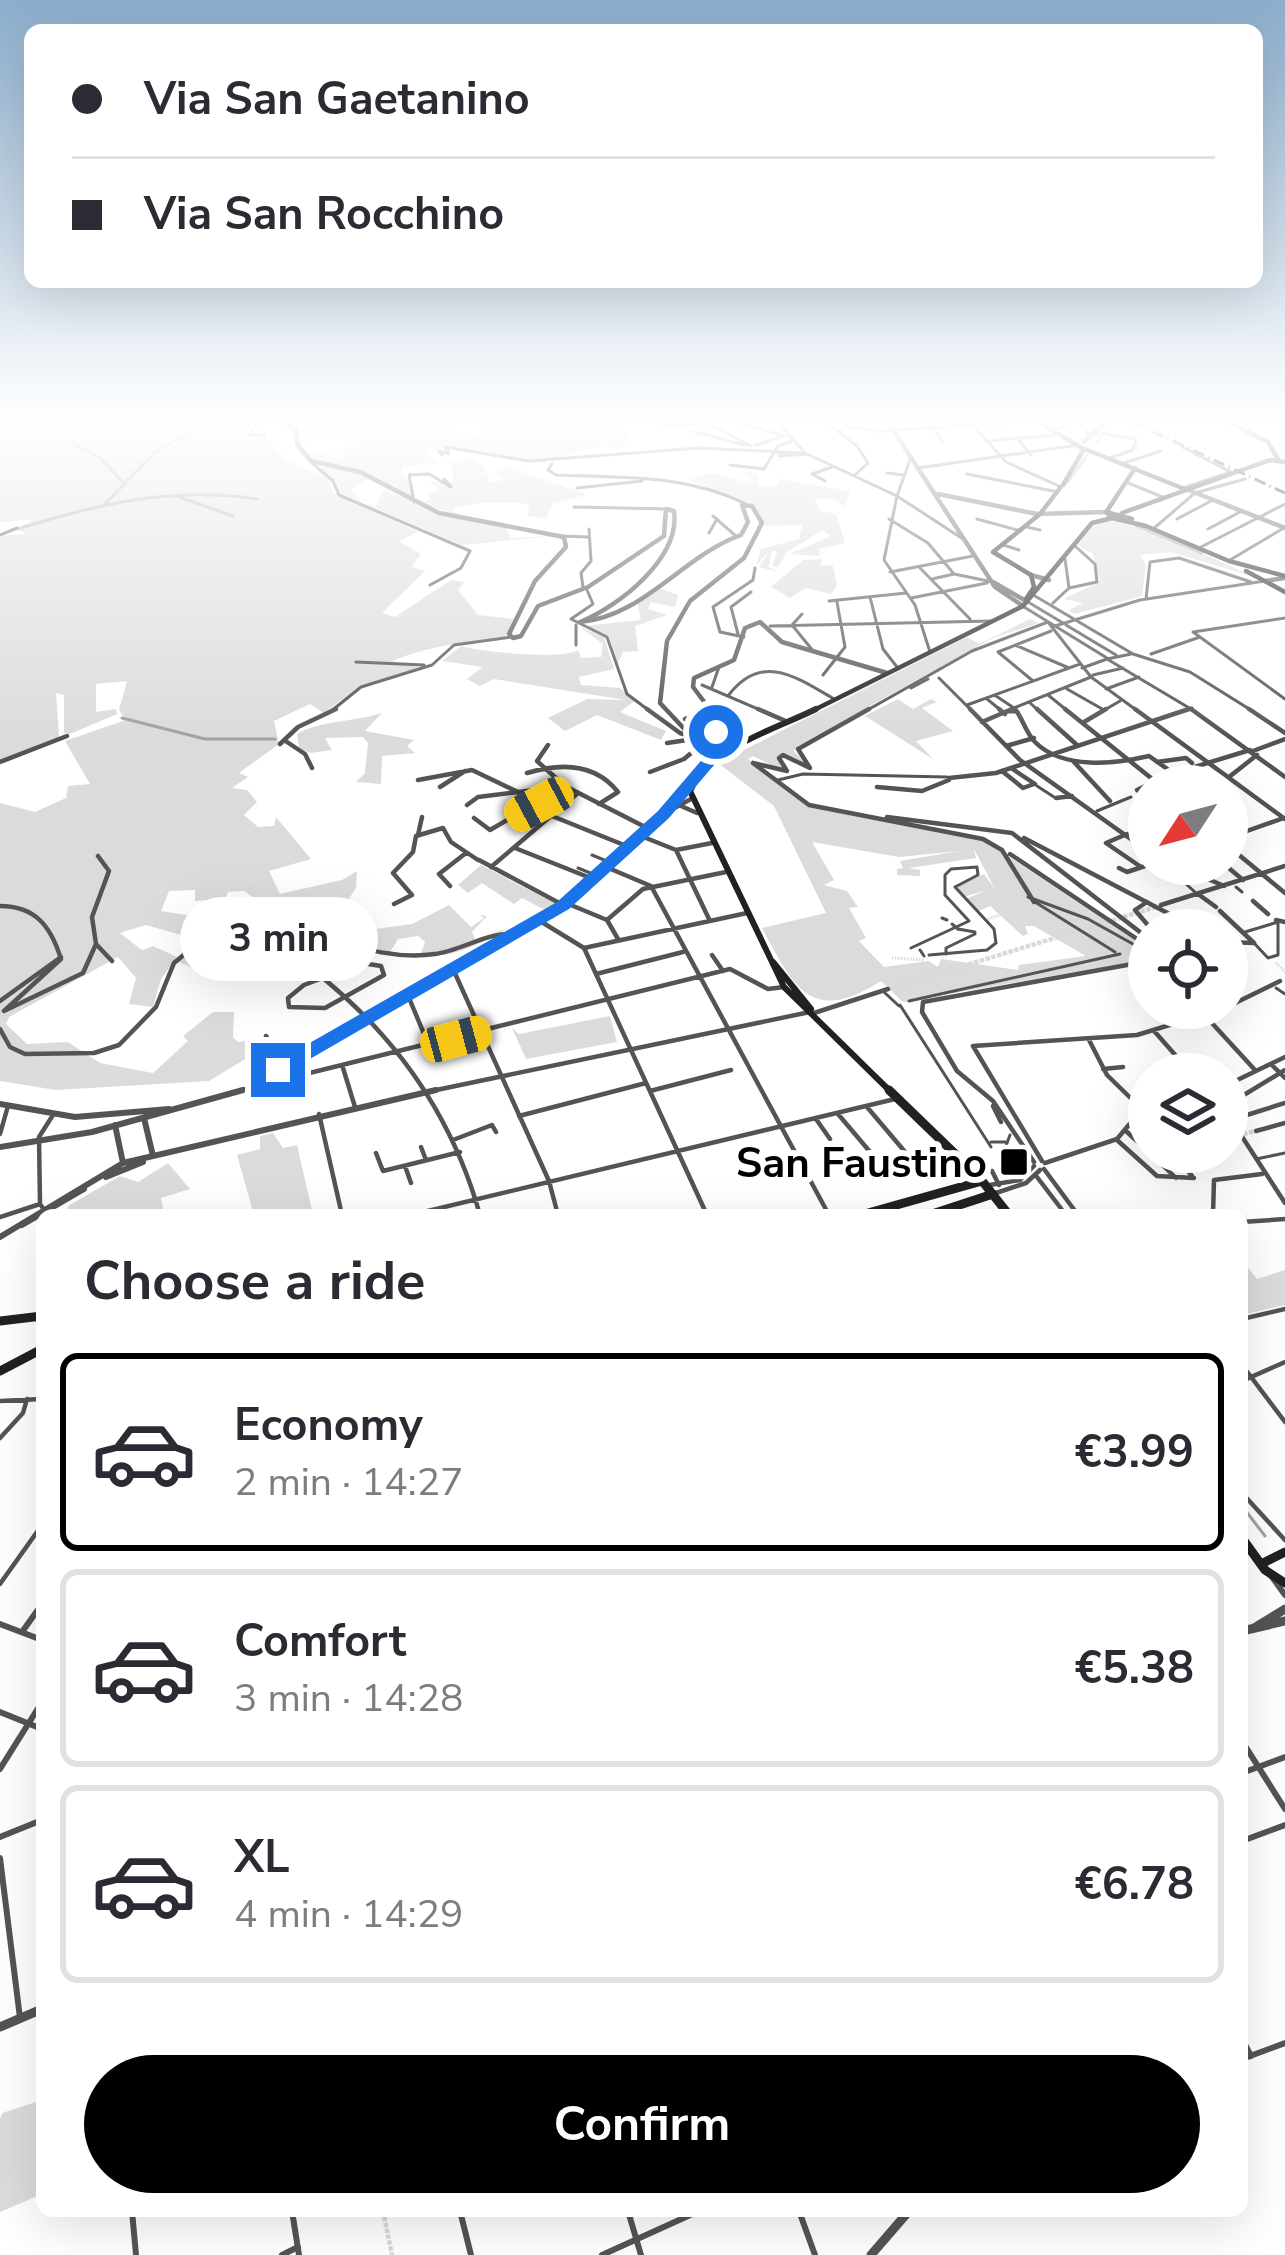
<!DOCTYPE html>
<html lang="en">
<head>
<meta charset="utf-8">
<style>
  body { margin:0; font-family:"Nunito Sans",sans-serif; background:#f2f2f3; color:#2b2b33; height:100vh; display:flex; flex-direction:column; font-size:45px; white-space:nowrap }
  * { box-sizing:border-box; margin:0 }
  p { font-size:39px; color:#7c7c81 }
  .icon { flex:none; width:66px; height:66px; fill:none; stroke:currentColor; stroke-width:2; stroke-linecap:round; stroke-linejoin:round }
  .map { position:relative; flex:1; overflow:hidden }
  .panel { position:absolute; left:36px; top:1209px; width:1212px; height:1008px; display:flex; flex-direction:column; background:#fff; border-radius:18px; box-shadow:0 12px 48px #0002 }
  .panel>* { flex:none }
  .banner { position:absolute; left:24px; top:24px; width:1239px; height:264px; border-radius:18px; box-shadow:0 12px 48px #0002; display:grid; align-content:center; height:264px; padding:0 48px; background:#fff }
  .needle { width:78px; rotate:234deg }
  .controls { position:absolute; left:1128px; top:765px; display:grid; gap:24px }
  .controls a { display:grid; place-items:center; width:120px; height:120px; border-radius:50%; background:#fff; box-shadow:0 12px 48px #0002; font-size:60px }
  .end { position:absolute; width:54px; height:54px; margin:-27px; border:15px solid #1a73e8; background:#fff; box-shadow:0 0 0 6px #fff }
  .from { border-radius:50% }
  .bubble { position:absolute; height:84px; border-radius:42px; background:#fff; box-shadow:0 12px 48px #0002; font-size:39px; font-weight:700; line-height:84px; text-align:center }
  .car { position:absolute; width:36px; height:72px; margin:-36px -18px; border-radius:15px; box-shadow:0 0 9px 3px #0007; background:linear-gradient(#f5c518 24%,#345 0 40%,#f5c518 0 76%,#345 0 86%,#f5c518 0) }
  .banner b { display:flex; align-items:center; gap:42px; height:114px; font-size:45px }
  .banner b+b { border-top:3px solid #e1e1e2 }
  .banner i { width:30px; height:30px; background:#2b2b33 }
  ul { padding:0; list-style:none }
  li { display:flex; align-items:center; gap:36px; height:198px; margin:0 24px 18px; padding:0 24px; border:6px solid #e1e1e2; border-radius:18px }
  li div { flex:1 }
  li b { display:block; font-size:45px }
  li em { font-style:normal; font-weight:700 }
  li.current { border-color:#000 }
  li>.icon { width:108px; height:108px; stroke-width:1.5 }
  h2 { padding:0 48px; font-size:54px; line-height:144px }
  .button { display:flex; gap:24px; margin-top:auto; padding:24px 48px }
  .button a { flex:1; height:138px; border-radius:72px; background:#000; color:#fff; font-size:48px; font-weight:700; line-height:138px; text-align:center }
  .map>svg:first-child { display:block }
  .green { fill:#dbdbdb; fill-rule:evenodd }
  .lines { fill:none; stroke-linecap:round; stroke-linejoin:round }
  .stream { stroke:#a2a2a2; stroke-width:3 }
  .pedestrian-tunnel-far1 { stroke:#d9d9d9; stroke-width:3; stroke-dasharray:1.5 1.5; stroke-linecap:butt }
  .pedestrian-tunnel { stroke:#d9d9d9; stroke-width:4.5; stroke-dasharray:4.5 1.5; stroke-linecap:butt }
  .minor-tunnel { stroke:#d9d9d9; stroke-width:4.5; stroke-dasharray:4.5 1.5; stroke-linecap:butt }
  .pedestrian { stroke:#545454; stroke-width:3 }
  .minor-far2 { stroke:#545454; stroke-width:3 }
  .minor-far1 { stroke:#545454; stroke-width:4.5 }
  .minor { stroke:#545454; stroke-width:6 }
  .tertiary-far2 { stroke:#545454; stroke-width:4.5 }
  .tertiary-far1 { stroke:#545454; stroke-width:6 }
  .tertiary { stroke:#545454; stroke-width:9 }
  .secondary-far2 { stroke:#212121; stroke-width:4.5 }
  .secondary-far1 { stroke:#212121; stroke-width:6 }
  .secondary { stroke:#212121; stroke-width:9 }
  .rail { stroke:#000; stroke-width:3; stroke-dasharray:12 4.5 1.5 4.5; stroke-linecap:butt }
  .pedestrian-bridge { stroke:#545454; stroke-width:3 }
  .route { fill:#1a73e8 }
  .poi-dot { fill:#000; stroke:#fff; stroke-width:4.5 }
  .labels { text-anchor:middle; stroke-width:12; stroke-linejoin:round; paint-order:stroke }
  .poi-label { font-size:42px; font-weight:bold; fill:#000; stroke:#fff; text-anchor:end }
</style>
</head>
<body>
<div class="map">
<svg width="1285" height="2255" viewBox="0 0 1285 2255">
  <rect width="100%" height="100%" fill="#fff"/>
  <path class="green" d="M0,422H255L246,437L266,438L286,460L328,478L333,492L418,532L399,541L421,554L411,567L425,571L382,613L395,617L451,580L464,582L458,590L478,615L514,619L505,637C462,643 433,645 392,661L421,668L360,686L324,713L310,704L274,721L279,744L239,773L248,777L232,788L247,790L257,802L244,815L258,827L274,826L276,817L311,859L269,871L280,894L342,880L357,871L356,888L346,903L362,931L412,924L449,905L471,927L484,918L480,915L487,916L472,932L475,939L509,928C481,942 454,961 421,953L425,942L418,936L398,939L390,952L341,940L306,921L269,924L254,939L243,937L224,951L234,957L207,975L177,961L224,929L232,931L258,901L244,891L228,892L225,899L195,901V890L169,891L161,911L205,918L181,935L146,925L120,933L142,950L153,946L177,957L161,979L153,1007L129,1004L136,978L118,957L9,1017L6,1024L27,1044L68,1042L100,1063L153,1073L188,1041L183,1036L213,1012H234L233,1037L238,1042L266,1039L265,1047L209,1081L56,1090L0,1081V803L35,812L66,798L68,786L90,784L65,741L126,720L119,710L127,681L96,684V712L116,709L117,714L70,734L64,733V695L56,693L59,737L0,760V536L26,534L17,529L34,519L0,522Z
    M323,422L325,428L334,427L331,422H412L487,438L496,430L468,422H612L631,436L619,449C592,438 565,462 535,462C498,463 464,442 424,452L438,463L401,467L414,497L387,488L367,474L371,477L350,490L363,503L376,506L384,489L444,516L506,528L510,538L555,536L462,545L338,492L334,480L312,465L364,474L306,456L325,453L340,460L348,446L361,439L338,435L299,443V430Z
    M471,458L483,465L490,482L504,480L497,471L509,467L587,495L553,503L546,519L528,516L529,504C504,501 476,501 452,509L461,516L421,503L431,499L426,494L440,490L429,482L453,481L452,462Z
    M747,471L758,474V486H776L779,479L850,491L845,506L830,498L814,500L821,511L836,514L845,543L819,549L820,556L789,554L831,536L822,530L786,553L778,567L772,566L777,552L772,550L769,567L779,572L759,567L770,550L756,566L761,549L799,539L802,525L765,526L751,504L689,480L713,473L745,482L752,478L742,475Z
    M1108,520L1152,530L1254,577L1171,552L1140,555L1146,565L1142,596L1074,614L1069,610L1083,603L1063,599L1100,582L1093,554L1077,545L1091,527Z
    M822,559L821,565L833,566L837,586L831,594L806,588L790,598L771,587L803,560Z
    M656,587L678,595L675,607L651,602L648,609L667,615L635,626L638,651L623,652L618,663L609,636L584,626L641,620L637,600Z
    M1030,619L1039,623L993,638L796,747L794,751L808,765L786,754L777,757L787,767L781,770L753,756L748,759L809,807L985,841L1148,949L1149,959L903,1002L881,981C810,1026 794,987 762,928L826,913L774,806L718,763L967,637L979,644ZM812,842L899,857L959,851L900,861L903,868L897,869V875L920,876V870L909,868L976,858L974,849L995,889L984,874L957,887L963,897L987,890L966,899L979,911L990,906L1023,936L1028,934L1025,926H1034L1086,956L1019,965L1018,970L941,959L938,967L929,961L884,967L859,941L866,938L849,908L858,907L847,891L824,885L834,880Z
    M580,627L604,637L614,669L579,677L581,685L620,688L642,703L633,702L620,712L666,731L661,740L597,715L565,731L548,718L587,699L626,700L494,679L480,686L467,679L483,667L442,661L461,646C480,652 562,660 578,650L581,658L601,657L603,644Z
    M898,699L913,709L931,699L937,702L922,708L953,731L916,741L933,759L865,716Z
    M382,713L365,731L414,740L407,746L415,753L382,756L381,784L356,782L365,773L368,743L363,737L325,738L332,750L310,753L299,748L297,734C318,721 353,722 382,713Z
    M481,865L556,904L547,911L522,898L514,904L482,883L468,893L458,885Z
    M610,1016L617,1042L526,1059L512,1028L519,1034Z
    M273,1133L283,1148L297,1145L313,1215H254L237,1155L260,1149V1136Z
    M168,1163L190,1189L161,1198L164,1215H145L143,1209L124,1215H68V1206L120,1176L138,1182Z
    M1242,1260L1257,1279L1285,1270V1305L1242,1315Z
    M36,2102L42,2107V2174L37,2176L42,2194L0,2212V2119L2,2113Z"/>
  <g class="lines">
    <path class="stream" d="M67,440L100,458L122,481
      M1096,443L1101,436
      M1068,482L1088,454
      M179,497L233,516
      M105,504L154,453L194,429
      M1137,526L1202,553
      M18,529C96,504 175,486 257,499
      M122,718L205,739H275
      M1242,1506L1265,1536"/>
    <path class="pedestrian-tunnel-far1" d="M988,919L1000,915
      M892,958L924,960
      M1276,963L1285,972"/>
    <path class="pedestrian-tunnel" d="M383,2211L392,2255"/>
    <path class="minor-tunnel" d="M888,989L1156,907
      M1243,1134L1256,1131"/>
    <path class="pedestrian" d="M1066,625L1116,655
      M1055,626L1107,658
      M1107,659L1131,654
      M911,688L928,679
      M778,780L803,774L947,777
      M1037,786L1054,797
      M1097,811L1131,797
      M592,855L609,862
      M1164,864L1196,893
      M578,868L595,875
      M1236,887L1242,892
      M1028,897L1088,919L1149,953
      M1035,902L1115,952
      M942,918L947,920
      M958,929L975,932
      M1245,932L1278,922V955L1268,958L1254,943
      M911,948L969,921L945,895V875L951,869L977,867L978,875L955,887L994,929L996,943L987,950L929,955
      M920,950L924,956
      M946,954V948L975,934
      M1276,988L1285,994
      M885,993L899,1006
      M909,1001L1120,954
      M900,1005L991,1147
      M991,1142H1006
      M1003,1154L1010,1135
      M1256,1159L1285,1153
      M1015,1173L1021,1175"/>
    <path class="minor-far2" d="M706,422L751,446
      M737,422L784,436
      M778,422L805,453L897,496L884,560L915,605L930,652
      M930,422L942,441
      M970,422L1006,462L1059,486
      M1079,422L1090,436
      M827,423L857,446L868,463L855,475
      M661,427L709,423
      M1052,429L1068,427
      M692,431L744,445
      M839,431L847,426L878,431L1025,422
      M1101,433L1136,439L1133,450L1110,458
      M1096,434L1107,423L1102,422
      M249,435H265
      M249,435L258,422
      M1017,438L1031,455
      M985,441L1057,435
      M755,445L784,436
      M1182,447L1231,472L1183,488
      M442,455L439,451L449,454L445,447L529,461L698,448L804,453
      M779,456L807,454
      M911,457L897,496L963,539
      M312,463L333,481L339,495L470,551L461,568L430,585
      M1124,463L1161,451
      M552,464L548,470L556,475C623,478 686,474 746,504
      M730,465L764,469L778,446L794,440
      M918,468L1078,445
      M887,473L904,475
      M967,474L1058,492
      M825,481L812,474L832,467
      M1126,482L1165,498
      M577,488L642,481
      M414,502L409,475L429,474L451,487L444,479
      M574,507L669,509
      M713,516L737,537
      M889,519L928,543L954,574L993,582
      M977,519L1021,531
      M1177,519L1213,500
      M1027,527L1040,530
      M1153,529L1195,493L1245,479
      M1208,529L1240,512
      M709,533L717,519
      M0,535L17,528
      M561,536L588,537
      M1003,545L1019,550
      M1199,548L1285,504
      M1065,559L1069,588L1097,582L1095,564L1075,546
      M1230,560L1282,529
      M919,567L970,619
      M890,572L973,556
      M932,579L954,574
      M583,587L581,573L591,561L589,529
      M587,590L593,604L571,619L607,637L627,694L651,712
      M1035,596L1133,654L1190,672L1254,712
      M870,597L883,649L897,667
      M911,598L987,583
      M1146,599L1150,562L1179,558L1251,582
      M829,601L906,593
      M1028,602L1063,623
      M1053,603L1069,588
      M1024,607L1055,626L1140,600L1265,581
      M802,614L792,625L814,652
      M1048,622L1091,677L1139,712
      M576,625V645
      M770,626L991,621
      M738,634L731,607L751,592
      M744,637L720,632L713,607L753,580L755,568
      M1200,637L1285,699
      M1200,637L1193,632L1285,618
      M1015,645L1069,668
      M1151,654L1200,637
      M356,662L424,665
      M1082,668L1107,659L1196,712
      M823,675L845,647L837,602
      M1093,675L1123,668
      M939,678L973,712
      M1033,681L998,652L1051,631
      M702,685L765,712
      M712,687L719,667
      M1067,689L1104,710
      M1106,689L1139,677
      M1048,695L1069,712
      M728,696C761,652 795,676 834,699
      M996,696L1014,708L1091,677
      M987,699L1003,712
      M1029,702L1040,712
      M967,705L1080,664
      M330,712L361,687L432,665L454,645L511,637
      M864,712L972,651L1048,622
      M1005,712H1018
      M1101,712L1120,701
      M1180,712L1192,708"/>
    <path class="minor-far1" d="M647,709L680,733L699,739
      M758,709L788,722
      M970,709L1020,760L1149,852
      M999,709L1005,714
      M1015,709C1023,719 1026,733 1035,742C1063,770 1115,764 1149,756L1173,773
      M1037,709L1077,745
      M1065,709L1161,786
      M1135,709L1285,819
      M1191,709L1285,777
      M1249,709L1285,733
      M685,719L712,712
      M982,722L1012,709
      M1084,722L1106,709
      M702,741H726
      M287,742L305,754L312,768
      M280,744L298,727L336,709
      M548,745L537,761L565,786L649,829
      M1006,746L1034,738
      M1253,751L1285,739
      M1073,761L1110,801
      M0,762L67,736
      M1157,762L1186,758L1192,763
      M753,763L787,771L779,758L783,755L810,768L798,749L869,709
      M753,763L809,805L983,839L1002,850L1034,902
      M1011,768L1035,784
      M1002,771L1023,788L1034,784
      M650,772L684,759L702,744L694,739L667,743
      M527,773C560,763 595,763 618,792L599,804
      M697,774L730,738L721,724
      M1171,774L1187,786
      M1229,777L1257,755
      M949,778L996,773L1189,709
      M418,780L472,770L522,794
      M1152,780L1250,750
      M1200,786L1221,779
      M440,787L465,771
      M877,787L922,791L949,780
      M1056,798L1072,796
      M1149,799L1137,790L1154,782
      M467,805L478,797L560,787
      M552,816L629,847
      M887,817L1012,833L1149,939
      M474,818L490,830L565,786
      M1127,834L1106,843L1141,867
      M418,835L422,817
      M641,836L676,850L709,919
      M1024,838L1200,930
      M1227,838L1284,818
      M1227,845L1285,893
      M515,848L593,879
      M676,850L712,843
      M1010,854L1149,947
      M479,860L563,905
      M1174,864L1224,886
      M1224,864L1243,880
      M491,867L578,793
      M606,867L651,886L829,1215
      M1119,868L1127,872L1151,864
      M450,886L439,874L466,853
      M1198,894L1216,907
      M1253,901L1268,914
      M1147,902L1135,910L1152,930
      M566,903L607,920L618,939
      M394,904L412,895L393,873L413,852L416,836L443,828L451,842L478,860
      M1161,905L1285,866
      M0,906C36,906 51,927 61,959L4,1011L83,973L96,944L112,961
      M1220,911L1254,943
      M607,920L643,889L726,872
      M1276,920L1285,922
      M540,921L584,948L707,1215
      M314,934C355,946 391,960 435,954C461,951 493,929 517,935
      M1227,942L1254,943
      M96,944L92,917L109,871L98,856
      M584,948L747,913
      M712,955L723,971
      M362,963L381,966L384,975L325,1008L289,1007L288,998L304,985Z
      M453,969L549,1181L558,1215
      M596,974L683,952
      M323,978C400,1041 453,1119 480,1215
      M407,993L429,1046
      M0,1001L61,957
      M1227,1007L1280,981
      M1173,1008L1187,1026
      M814,1013L888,989
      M1210,1021L1255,1070
      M0,1029L10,1047L25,1054L94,1053L119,1045L156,1007L174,963L217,927
      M1155,1032L1192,1074
      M266,1036L274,1049L293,1057L310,1049
      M1089,1040L1107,1075L1149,1116
      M1271,1064L1285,1078
      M343,1068L355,1107
      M1103,1069L1123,1067
      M1165,1071L1188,1068
      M1227,1085L1285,1057
      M257,1086L730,969L768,989L784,987
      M650,1091L731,1070
      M1227,1095L1241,1135L1285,1203
      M1234,1101L1285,1070
      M993,1106L1001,1122
      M319,1114L342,1215
      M838,1114L882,1166L906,1153L867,1107
      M519,1116L646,1083
      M816,1119L830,1139
      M1234,1119L1285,1103
      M1256,1131L1285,1123
      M1127,1132L1149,1152
      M0,1134L8,1106
      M453,1140L492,1125L496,1132
      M1117,1140L1157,1176L1194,1178
      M421,1147L426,1160
      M1149,1152L1176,1178
      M1173,1152L1192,1176
      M376,1153L383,1171L460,1152
      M1042,1161L973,1046L1137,1035L1225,1008
      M1034,1162L993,1101L957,1071L922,1012L923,1002L1149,961
      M1045,1163L1117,1139L1149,1101
      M405,1166L411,1183
      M1044,1169L1078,1215
      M992,1171L999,1185
      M1037,1177L1066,1215
      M990,1185L1020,1180L1034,1166
      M993,1194L1026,1183L1040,1170
      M45,1211L40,1204L39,1137L53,1115
      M411,1215L895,1099
      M1163,1215H1174
      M1213,1215L1214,1180L1262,1174
      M0,1217L40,1204
      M1242,1222L1285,1219
      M1242,1319L1285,1309
      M1242,1365L1285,1422
      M1242,1381L1285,1362
      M0,1401L42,1399
      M0,1438L23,1413L27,1399
      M1242,1493L1285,1540
      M0,1584L42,1525"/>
    <path class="minor" d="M0,1624L42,1640
      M22,1632L42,1604
      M0,1712L42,1729
      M1242,1741L1285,1809
      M0,1769L42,1702
      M1242,1773L1285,1757
      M0,1837L42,1820
      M1242,1841L1285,1825
      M0,1858L20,2018
      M1242,2039L1251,2056
      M1242,2059L1285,2043
      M132,2211L136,2255
      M292,2211L299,2255
      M460,2211L471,2255
      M628,2211L641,2255
      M799,2211L815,2255
      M282,2255L298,2247
      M602,2255L699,2211"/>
    <path class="tertiary-far2" d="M282,422L296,429L297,444L311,461L360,472L439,513L564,537L566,547L535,581L509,634L513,638L521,636L538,606L588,587L664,536L666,509L674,511C681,558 618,607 580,622C643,617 684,555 741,535L748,522L742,505L752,506L762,523L744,558L690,601L667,641L660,703L690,735H710L721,724L693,687L694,678L734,660L745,628L760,622L782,642L887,673
      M888,422L995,587L1023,606
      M1084,442L1102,424
      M1188,490L1285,528
      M938,494L1037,514L1106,512
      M1031,575L1049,580
      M1265,581L1285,578
      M993,582L1026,601
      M681,806L697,813
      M667,812L691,799
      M232,1093L256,1086L336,1032L563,905L656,822L693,780
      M422,1093L810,1012"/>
    <path class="tertiary-far1" d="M0,1104L75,1117L169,1109
      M144,1118L153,1156
      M115,1125L123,1163
      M0,1147L92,1132L243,1090
      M106,1177L143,1162
      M22,1225L84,1189
      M0,1237L123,1163L436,1090
      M1272,1577L1285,1595"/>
    <path class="tertiary" d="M1254,1628L1285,1609
      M1242,1631L1285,1621
      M0,2027L42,2009
      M871,2255L909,2211"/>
    <path class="secondary-far2" d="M1039,422L1080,447L1187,490
      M1229,422L1268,442L1279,461
      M1063,485L1084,449
      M1107,511L1135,468
      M1122,513L1270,460L1285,462
      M1111,517L1106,512L1132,519
      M1146,526L1229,561L1285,576
      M1246,571L1285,592
      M1026,599L1034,587L1031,575L993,552L1040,514L1060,488
      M810,712L1023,606L1092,523L1112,518L1146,526"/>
    <path class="secondary-far1" d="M816,709C776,729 708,748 690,791L784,987L892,1093
      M773,962L811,1009"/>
    <path class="secondary" d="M889,1090L979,1177L1009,1215
      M861,1215L982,1181
      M929,1215L993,1194
      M0,1321L42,1316
      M0,1371L42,1349
      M1242,1538L1265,1570L1285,1583
      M1261,1564L1285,1552"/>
    <path class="rail" d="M1132,422L1285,493"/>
    <path class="pedestrian-bridge" d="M952,924L958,929"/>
  </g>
  <linearGradient id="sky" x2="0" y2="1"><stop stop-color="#8cadcc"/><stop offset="0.57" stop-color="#fff"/><stop offset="1" stop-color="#fff" stop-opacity="0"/></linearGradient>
  <rect width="1285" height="737" fill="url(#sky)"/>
  <path class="route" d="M722,720L737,738L669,818L569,909L284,1074H271V1065L557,902L658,811L723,735L708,732Z"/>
  <rect class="poi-dot" x="999" y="1147" width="30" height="30" rx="6"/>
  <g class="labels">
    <g class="poi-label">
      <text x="987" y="1177">San Faustino</text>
    </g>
  </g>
</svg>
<div class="controls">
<a><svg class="needle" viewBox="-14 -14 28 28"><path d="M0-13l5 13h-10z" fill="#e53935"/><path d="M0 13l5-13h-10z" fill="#7c7c81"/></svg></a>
<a><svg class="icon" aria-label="locate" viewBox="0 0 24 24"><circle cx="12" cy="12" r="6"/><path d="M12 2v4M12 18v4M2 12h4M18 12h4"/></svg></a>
<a><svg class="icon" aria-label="layers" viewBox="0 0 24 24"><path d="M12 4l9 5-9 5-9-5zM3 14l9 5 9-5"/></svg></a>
</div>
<i class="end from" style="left:716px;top:732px"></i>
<i class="end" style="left:278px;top:1070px"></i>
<div class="bubble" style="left:180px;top:897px;width:198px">3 min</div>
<i class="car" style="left:539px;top:804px;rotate:242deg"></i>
<i class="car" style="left:456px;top:1039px;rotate:75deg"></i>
<div class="banner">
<b><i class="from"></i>Via San Gaetanino</b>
<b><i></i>Via San Rocchino</b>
</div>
<section class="panel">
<h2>Choose a ride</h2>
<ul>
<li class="current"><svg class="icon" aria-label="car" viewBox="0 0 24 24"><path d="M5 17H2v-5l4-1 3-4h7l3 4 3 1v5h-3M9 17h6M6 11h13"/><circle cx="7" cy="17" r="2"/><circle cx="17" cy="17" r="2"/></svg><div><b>Economy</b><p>2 min · 14:27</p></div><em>€3.99</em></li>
<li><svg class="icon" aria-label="car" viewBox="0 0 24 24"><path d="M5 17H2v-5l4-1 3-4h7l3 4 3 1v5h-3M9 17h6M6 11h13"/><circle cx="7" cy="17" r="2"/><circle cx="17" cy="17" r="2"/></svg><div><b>Comfort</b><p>3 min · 14:28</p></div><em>€5.38</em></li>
<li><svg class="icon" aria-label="car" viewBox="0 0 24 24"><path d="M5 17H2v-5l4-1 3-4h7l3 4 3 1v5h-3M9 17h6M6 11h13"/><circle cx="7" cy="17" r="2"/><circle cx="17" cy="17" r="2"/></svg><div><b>XL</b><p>4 min · 14:29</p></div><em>€6.78</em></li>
</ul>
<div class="button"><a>Confirm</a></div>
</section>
</div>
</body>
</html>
